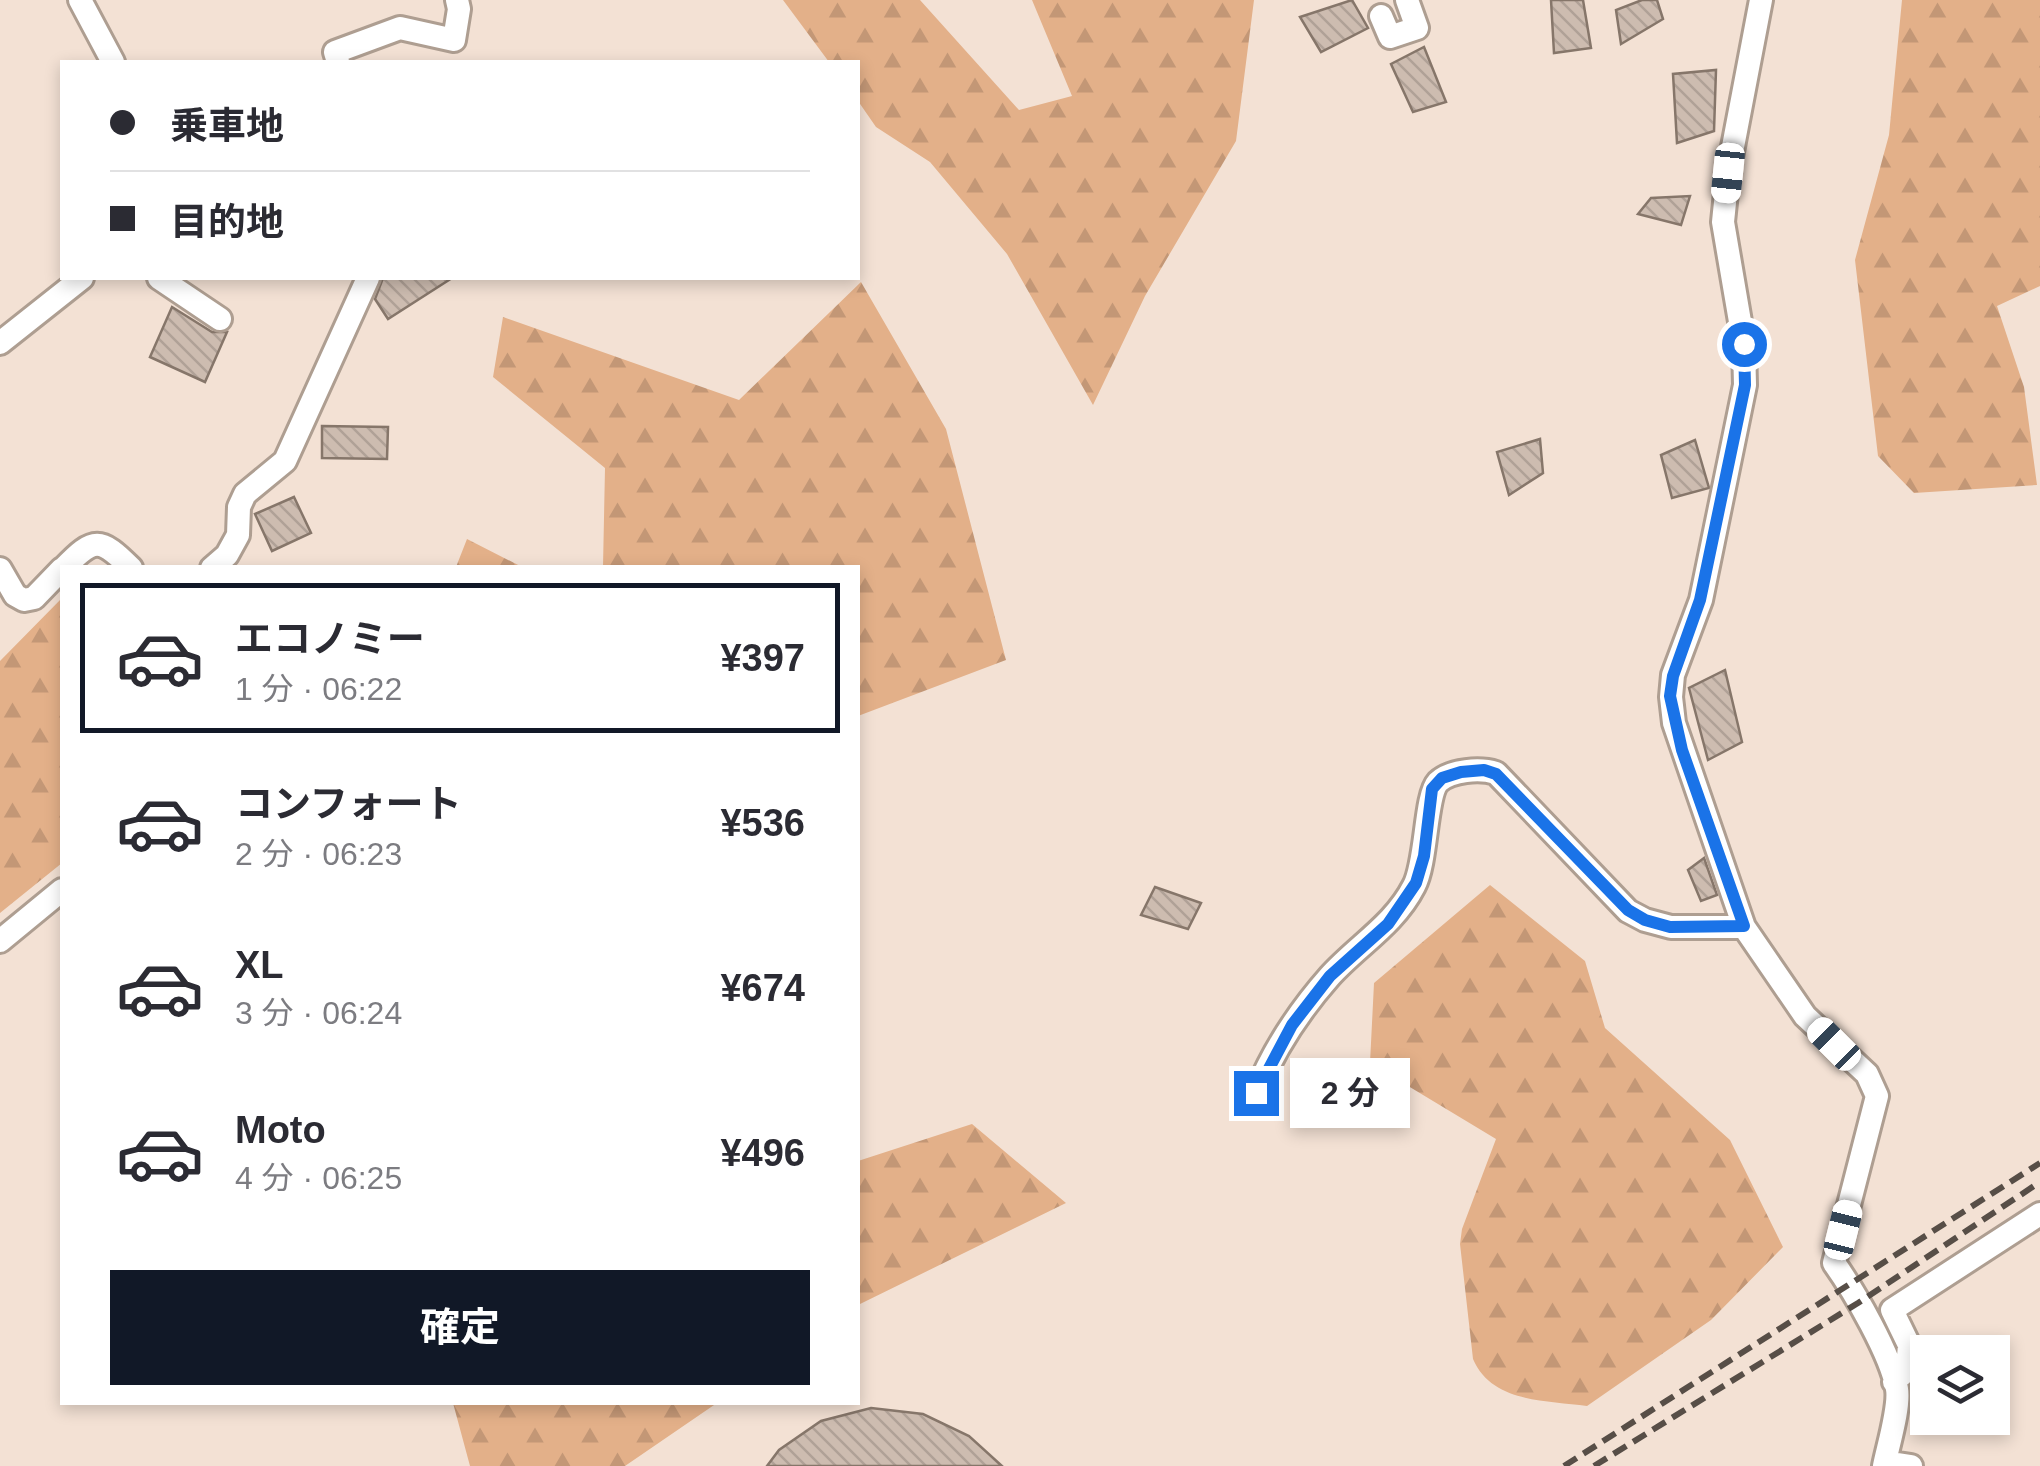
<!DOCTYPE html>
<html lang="ja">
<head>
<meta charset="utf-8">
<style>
  body { margin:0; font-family:Arial,"Noto Sans JP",sans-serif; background:#f7f7f7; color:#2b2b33; height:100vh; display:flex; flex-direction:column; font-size:38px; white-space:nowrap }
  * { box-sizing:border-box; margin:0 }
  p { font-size:32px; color:#7c7c81 }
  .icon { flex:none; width:55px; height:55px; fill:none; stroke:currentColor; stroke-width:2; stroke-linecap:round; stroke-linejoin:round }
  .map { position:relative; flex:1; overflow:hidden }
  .panel { position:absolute; left:60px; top:565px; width:800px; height:840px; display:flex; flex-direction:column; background:#fff; border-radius:0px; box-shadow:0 5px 15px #0003 }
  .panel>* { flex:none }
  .banner { position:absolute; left:60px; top:60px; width:800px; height:220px; border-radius:0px; box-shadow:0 5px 15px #0003; display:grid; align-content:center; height:220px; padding:0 50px; background:#fff }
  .fabs { position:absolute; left:1910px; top:1335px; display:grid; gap:20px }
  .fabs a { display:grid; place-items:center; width:100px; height:100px; border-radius:0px; background:#fff; box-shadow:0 5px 15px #0003; font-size:50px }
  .end { position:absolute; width:45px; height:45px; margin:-22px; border:12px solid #1a73e8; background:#fff; box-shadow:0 0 0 5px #fff }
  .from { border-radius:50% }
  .bubble { position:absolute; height:70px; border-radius:0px; background:#fff; box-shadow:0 5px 15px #0003; font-size:32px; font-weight:700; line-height:70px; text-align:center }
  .car { position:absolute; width:30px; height:60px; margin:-30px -15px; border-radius:12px; box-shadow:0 0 8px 2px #0007; background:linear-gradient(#fff 24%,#345 0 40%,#fff 0 76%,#345 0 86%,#fff 0) }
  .banner b { display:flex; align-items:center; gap:35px; height:95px; font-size:38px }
  .banner b+b { border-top:2px solid #e1e1e2 }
  .banner i { width:25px; height:25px; background:#2b2b33 }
  ul { padding:18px 0 0; list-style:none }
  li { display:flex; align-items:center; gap:30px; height:150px; margin:0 20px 15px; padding:0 30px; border:5px solid transparent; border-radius:0px }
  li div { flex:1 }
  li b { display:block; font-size:38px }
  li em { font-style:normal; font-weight:700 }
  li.on { border-color:#111827 }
  li>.icon { width:90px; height:90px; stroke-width:1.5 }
  .action { display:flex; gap:20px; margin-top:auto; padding:20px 50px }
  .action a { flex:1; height:115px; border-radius:0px; background:#111827; color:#fff; font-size:40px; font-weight:700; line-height:115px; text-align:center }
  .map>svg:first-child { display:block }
  .forest { fill:url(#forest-firs) }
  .building { fill:url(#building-back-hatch); stroke:#86766a; stroke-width:2.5 }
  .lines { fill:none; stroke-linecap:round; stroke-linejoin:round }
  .minor-casing { stroke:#ae9e91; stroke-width:28 }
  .minor { stroke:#fff; stroke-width:22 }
  .rail { stroke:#574e47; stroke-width:6; stroke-dasharray:15 8; stroke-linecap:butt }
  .route { stroke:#1a73e8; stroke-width:12 }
</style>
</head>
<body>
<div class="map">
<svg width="2040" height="1466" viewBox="0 0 2040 1466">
  <defs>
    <pattern id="forest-firs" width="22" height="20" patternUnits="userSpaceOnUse" patternTransform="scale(2.5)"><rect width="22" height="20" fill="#e3b089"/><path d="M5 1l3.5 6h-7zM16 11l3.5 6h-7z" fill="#c39776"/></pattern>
    <pattern id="building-back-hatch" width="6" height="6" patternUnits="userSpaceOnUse" patternTransform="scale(2.5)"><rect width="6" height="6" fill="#cdbcb0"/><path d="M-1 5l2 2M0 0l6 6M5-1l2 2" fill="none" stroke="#b0a197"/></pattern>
  </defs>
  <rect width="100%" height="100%" fill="#f3e1d4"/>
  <path class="forest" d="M783,0H920L1019,110L1072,96L1032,0H1254L1236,141L1145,296L1093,405L1007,254L930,162L876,127L858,101V62H829Z
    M1902,0H2040V286L1997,306L2024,387L2037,485L1914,493L1878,456L1855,260L1889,135Z
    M861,282L946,429L1006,660L858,716V568L603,567L605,468L493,377L503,317L739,400Z
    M467,539L522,567H456Z
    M62,598V863L0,913V661Z
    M1490,885L1585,961L1605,1028L1730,1140L1783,1247L1711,1320L1587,1406C1545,1400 1492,1403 1473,1359L1460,1244L1462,1229L1496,1139L1370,1063L1374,983Z
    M972,1124L1066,1203L858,1305V1161Z
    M453,1403V1402L717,1403L625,1466H470Z"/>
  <path class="building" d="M1352,0L1368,28L1321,52L1300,17Z
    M1551,0H1583L1591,48L1554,53Z
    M1642,0H1657L1663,19L1621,44L1616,10Z
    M1424,47L1446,102L1413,112L1391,64Z
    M1716,70L1714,131L1677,143L1673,74Z
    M1690,196L1681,225L1638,214L1651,198Z
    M383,278H452L388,319L375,299Z
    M172,307L212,332H227L205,382L150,357Z
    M322,426L388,427L387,459L322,458Z
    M1540,439L1543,473L1509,495L1497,452Z
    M1695,440L1709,488L1672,498L1661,455Z
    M294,497L311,533L272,551L255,514Z
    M1725,670L1742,742L1708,760L1689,688Z
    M1704,858L1717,895L1701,901L1688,870Z
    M1155,887L1201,903L1188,929L1141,915Z
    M871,1408L923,1414L969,1436L1002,1466H767L779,1450L821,1421Z"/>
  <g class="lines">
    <defs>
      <path id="minor" d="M80,0L113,62
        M1761,0L1728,173L1723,222L1744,345L1745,385L1701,600L1673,675L1671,697L1674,723L1744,927L1805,1016L1867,1074L1877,1096L1834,1263C1854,1291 1891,1355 1897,1389C1900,1407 1888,1446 1884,1466
        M1381,16L1390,37L1417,28L1407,0
        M338,62L335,52L400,28L454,40L459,9L457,0
        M159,278L220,319
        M0,343L82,278
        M64,568C94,537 100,537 131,568
        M212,568L227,555L238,535L239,507L245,494L285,461L368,278
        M0,569L15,595L24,600L34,598L62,569
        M0,941L62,890
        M1256,1093C1273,1051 1300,1010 1330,976C1358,945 1394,925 1414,886C1427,862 1425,796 1438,782C1451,770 1480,768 1496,773L1628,911L1645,920L1671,927H1744
        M1894,1382L1907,1370L1909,1345L1892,1310L2040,1214
        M1885,1462L1911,1466"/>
    </defs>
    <use href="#minor" class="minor-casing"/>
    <use href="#minor" class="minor"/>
    <path class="rail" d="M1564,1466L2040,1163
      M1594,1466L1858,1303L2040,1182"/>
  </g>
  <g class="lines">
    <path class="route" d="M1256,1093L1292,1025L1330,976L1388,924L1416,883L1424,856L1432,789L1442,778L1461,772L1484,770L1496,774L1628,910L1645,920L1670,927L1744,926L1682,750L1670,696L1673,676L1700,600L1745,385L1744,344"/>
  </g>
</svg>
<div class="fabs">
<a><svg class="icon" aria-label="layers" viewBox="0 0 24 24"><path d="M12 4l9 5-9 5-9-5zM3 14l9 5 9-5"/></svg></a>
</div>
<i class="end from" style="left:1744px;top:344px"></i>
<i class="end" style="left:1256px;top:1093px"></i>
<div class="bubble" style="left:1290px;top:1058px;width:120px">2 分</div>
<i class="car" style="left:1728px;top:173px;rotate:186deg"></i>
<i class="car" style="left:1834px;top:1044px;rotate:315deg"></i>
<i class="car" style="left:1843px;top:1230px;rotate:14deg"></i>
<div class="banner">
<b><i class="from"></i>乗車地</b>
<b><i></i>目的地</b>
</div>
<section class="panel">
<ul>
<li class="on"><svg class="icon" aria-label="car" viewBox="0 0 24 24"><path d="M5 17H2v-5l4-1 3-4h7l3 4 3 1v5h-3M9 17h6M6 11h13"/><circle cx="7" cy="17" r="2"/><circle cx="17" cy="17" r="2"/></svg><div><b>エコノミー</b><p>1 分 · 06:22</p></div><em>¥397</em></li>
<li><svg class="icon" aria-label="car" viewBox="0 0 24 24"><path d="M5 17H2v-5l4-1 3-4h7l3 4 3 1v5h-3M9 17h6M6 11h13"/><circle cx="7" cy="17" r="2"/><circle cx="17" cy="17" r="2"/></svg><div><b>コンフォート</b><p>2 分 · 06:23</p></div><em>¥536</em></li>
<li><svg class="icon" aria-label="car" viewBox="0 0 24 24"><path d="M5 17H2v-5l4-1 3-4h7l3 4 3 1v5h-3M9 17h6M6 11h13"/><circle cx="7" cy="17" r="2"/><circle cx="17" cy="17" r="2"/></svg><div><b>XL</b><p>3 分 · 06:24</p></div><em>¥674</em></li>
<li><svg class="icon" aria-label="car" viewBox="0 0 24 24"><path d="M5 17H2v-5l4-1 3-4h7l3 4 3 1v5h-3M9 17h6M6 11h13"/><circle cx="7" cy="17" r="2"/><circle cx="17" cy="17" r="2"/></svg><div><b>Moto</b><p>4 分 · 06:25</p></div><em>¥496</em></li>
</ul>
<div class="action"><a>確定</a></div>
</section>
</div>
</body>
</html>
